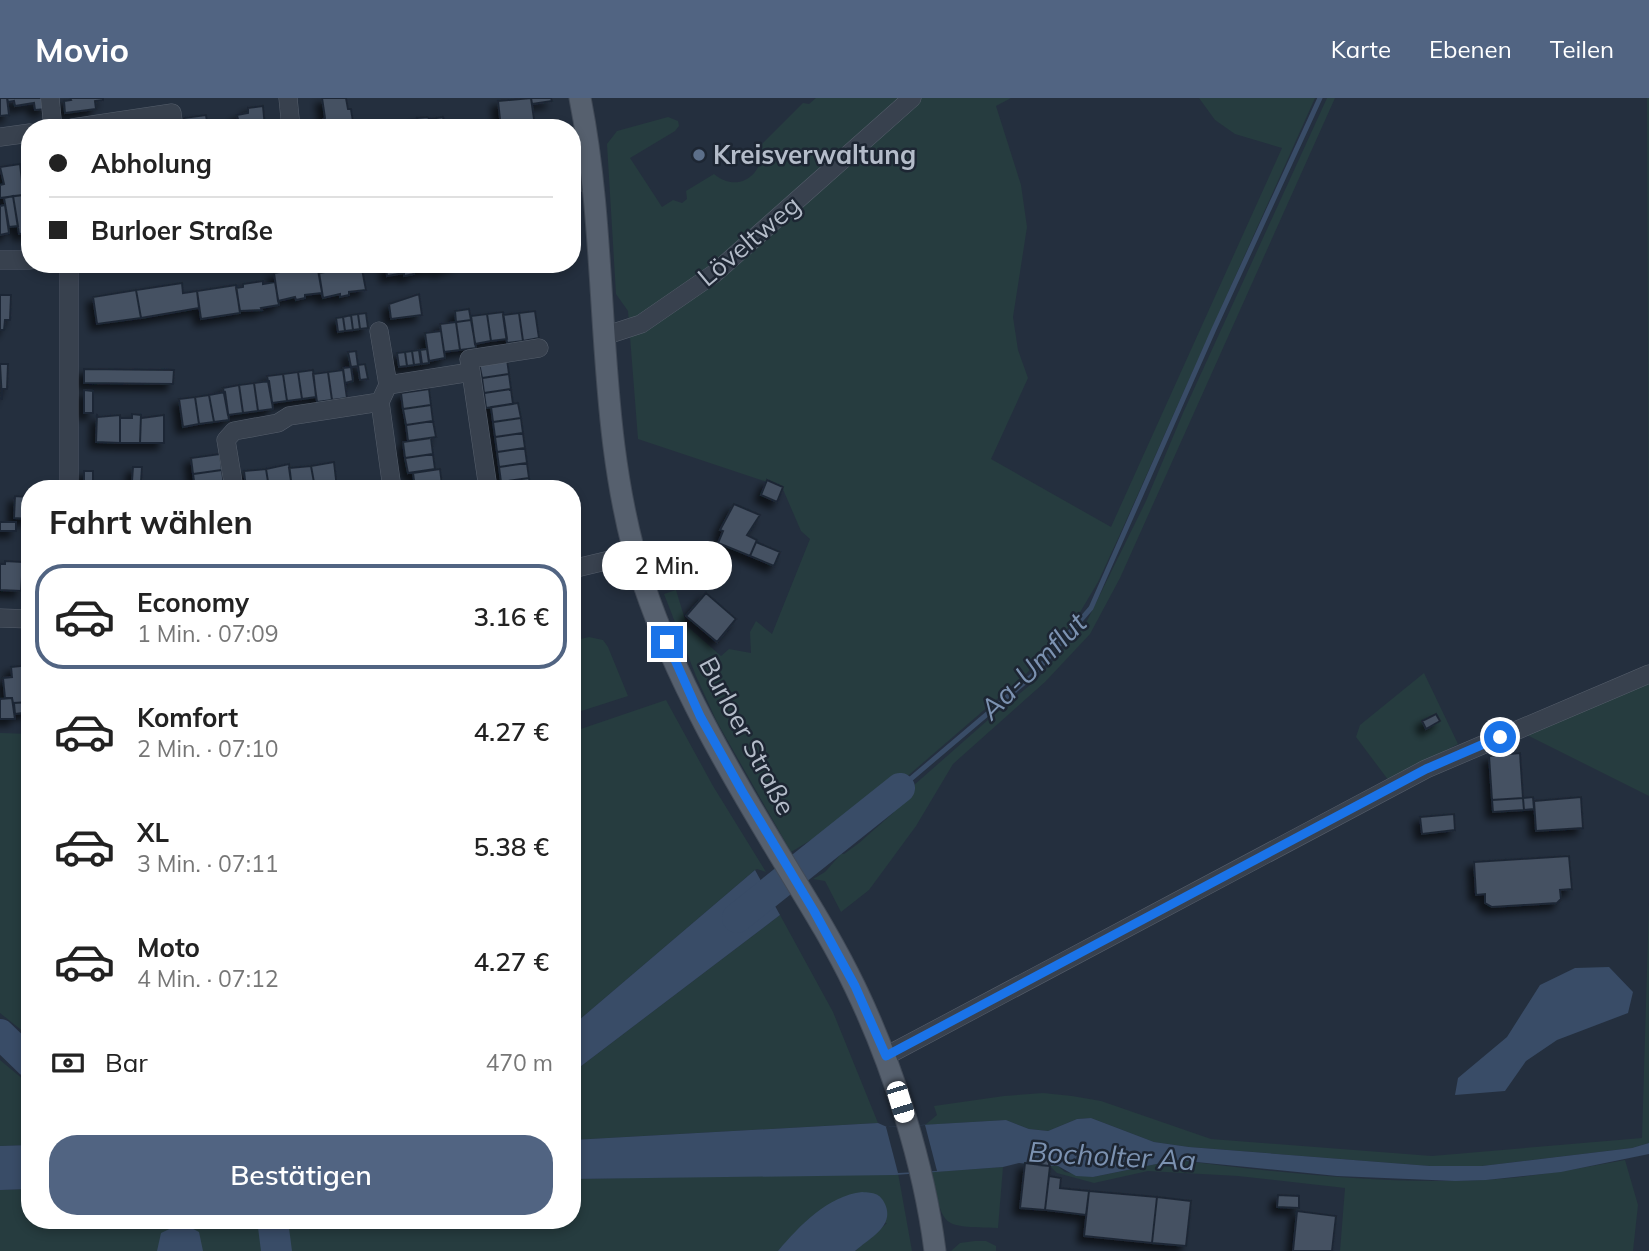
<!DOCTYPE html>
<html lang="de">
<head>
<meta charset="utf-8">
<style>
  body { margin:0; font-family:Mulish,sans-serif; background:#f6f6f6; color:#222; height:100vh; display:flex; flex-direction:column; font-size:26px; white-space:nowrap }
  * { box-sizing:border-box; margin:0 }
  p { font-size:23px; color:#767676 }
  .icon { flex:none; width:38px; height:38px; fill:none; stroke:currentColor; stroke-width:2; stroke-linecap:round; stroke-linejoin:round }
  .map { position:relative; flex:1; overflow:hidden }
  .sheet { position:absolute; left:21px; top:382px; width:560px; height:749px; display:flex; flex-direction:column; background:#fff; border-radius:28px; box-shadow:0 4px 10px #0003 }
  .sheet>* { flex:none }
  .guide { position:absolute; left:21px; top:21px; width:560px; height:154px; border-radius:28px; box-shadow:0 4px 10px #0003; display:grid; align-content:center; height:154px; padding:0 28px; background:#fff }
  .end { position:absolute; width:32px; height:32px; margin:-16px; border:9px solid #1a73e8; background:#fff; box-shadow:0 0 0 4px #fff }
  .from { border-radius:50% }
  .bubble { position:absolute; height:49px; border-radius:24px; background:#fff; box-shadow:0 4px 10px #0003; font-size:23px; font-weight:600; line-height:49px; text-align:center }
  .car { position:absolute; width:21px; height:42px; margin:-21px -10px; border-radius:9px; box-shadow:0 0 5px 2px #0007; background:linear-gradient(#fff 24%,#345 0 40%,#fff 0 76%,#345 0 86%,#fff 0) }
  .guide b { display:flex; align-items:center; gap:24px; height:66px; font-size:26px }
  .guide b+b { border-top:2px solid #e0e0e0 }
  .guide i { width:18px; height:18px; background:#222 }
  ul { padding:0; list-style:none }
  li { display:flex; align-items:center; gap:21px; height:105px; margin:0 14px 10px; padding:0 14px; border:4px solid transparent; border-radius:28px }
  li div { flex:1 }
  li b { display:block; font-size:26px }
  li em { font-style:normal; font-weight:600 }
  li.selected { border-color:#516482 }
  li>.icon { width:63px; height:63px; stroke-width:1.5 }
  h2 { padding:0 28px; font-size:32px; line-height:84px }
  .pay { display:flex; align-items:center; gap:18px; height:77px; padding:0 28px; font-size:26px }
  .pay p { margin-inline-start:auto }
  .primary-button { display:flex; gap:14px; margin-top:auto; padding:14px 28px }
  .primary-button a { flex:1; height:80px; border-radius:28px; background:#516482; color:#fff; font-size:28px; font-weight:600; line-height:80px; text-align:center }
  header { display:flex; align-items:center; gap:42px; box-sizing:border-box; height:98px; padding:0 35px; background:#516482; color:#fff }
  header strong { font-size:33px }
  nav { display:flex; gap:38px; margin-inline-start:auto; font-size:24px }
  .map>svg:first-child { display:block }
  .green { fill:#263c3f }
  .water { fill:#394c67 }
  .pier { fill:#242f3e }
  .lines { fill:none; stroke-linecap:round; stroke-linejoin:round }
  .stream { stroke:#394c67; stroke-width:5 }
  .river { stroke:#394c67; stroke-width:30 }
  .building { fill:#455162; stroke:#1f2835; stroke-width:2; filter:url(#shadow) }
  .minor-casing { stroke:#565f6c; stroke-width:19 }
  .major-casing { stroke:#414a57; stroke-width:23 }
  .minor { stroke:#38414e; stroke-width:18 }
  .major { stroke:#56606e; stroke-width:21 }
  .route { stroke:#1a73e8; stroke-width:9 }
  .service-dot { fill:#5c6f8a; stroke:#1d2633; stroke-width:2.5 }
  .labels { text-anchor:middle; stroke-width:5; stroke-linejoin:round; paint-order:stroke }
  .poi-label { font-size:26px; font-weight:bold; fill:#b4bcc9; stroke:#1d2633; text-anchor:start }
  .street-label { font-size:26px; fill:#b4bcc9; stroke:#1d2633 }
  .water-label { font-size:28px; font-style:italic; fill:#7c92b1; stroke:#1d2633 }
</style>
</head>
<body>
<header>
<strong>Movio</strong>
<nav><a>Karte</a><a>Ebenen</a><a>Teilen</a></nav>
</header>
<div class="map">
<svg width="1649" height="1153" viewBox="0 0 1649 1153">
  <defs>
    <filter id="shadow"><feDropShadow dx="-6" dy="6" stdDeviation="3.5" flood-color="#0009"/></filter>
  </defs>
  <rect width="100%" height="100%" fill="#242f3e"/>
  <path class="green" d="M816,0H1011L996,8L1021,87L1027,129L1013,219L1018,252L1028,280L991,361L1111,429L1282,50L1235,36L1215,22L1199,0H1315L1121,434L1098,484L1076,521L1027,575L896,688L871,696L831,730L791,754L717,624L696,578L664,496L676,492L687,528L721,558L729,551L751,555L750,534L756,523L772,536L810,441L801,433L782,389L638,341L628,213L616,196L607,46L617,33L668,19L678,23L679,28L675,33L630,60L662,109L673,102L682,105L687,101L686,93L714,76C739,97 766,75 762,46L803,5L809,6Z
    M1327,0H1335L1120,480L1090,536L1045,584L953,666L916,728L869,792L841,814L825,783L813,781L825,774L841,756H844L859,745L893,715L905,695L997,614L1035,583L1084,529L1146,403L1183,315Z
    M1647,0H1649V529Z
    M589,539L603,542L608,549L628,598L572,616V543Z
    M1424,575L1458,646L1389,683L1356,639L1360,627Z
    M1649,585V698L1527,637Z
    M666,602L713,688L766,774L757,771L755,772L572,928V634Z
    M0,635L30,636V939L0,915Z
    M1649,805V1045L1632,1050L1482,1068H1430L1189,1049L1154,1044L1091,1020L1077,1021L1048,1033L1029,1031L1006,1022L925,1027L937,1017L934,1008L1004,998L1043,995L1072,998L1101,1003L1211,1041L1432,1058L1642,1040Z
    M780,817L833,914L878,1025L572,1042V975Z
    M0,962L30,987V1047L0,1048Z
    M1176,1062C1277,1074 1381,1087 1483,1082C1531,1080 1579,1070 1625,1062L1638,1107L1633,1153H1340L1345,1090L1238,1078L1148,1073L1094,1085L1057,1075L1050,1068H1058L1065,1074L1093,1079Z
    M1003,1069L998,1130C939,1128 944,1131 932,1074Z
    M898,1075L912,1153H855L887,1125L809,1121L778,1153H0V1092L30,1091V1122H572V1081Z
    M975,1143H986L996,1148V1153H951L960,1145Z"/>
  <path class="water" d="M755,772L780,817L572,975V928Z
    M1609,869L1633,894L1628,915L1557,942L1526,963L1505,993L1455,997L1458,980L1507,939L1540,887L1575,870Z
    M1091,1020L1154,1044L1189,1049L1430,1068H1482L1632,1050L1649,1045V1056L1561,1074L1486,1082L1455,1083L1337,1078L1176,1062L1093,1079L1076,1078L1058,1068H1049L1050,1059L1039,1067L1019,1065L1003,1069L895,1077L572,1081V1042L878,1025L887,1029L1006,1022L1029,1031L1048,1033L1077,1021Z
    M30,1047V1091L0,1092V1048Z
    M862,1094C874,1095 880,1095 885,1106C895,1128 870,1140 855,1153H778C800,1127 828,1098 862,1094Z
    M257,1122H288L292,1153H261Z
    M182,1125L199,1134L203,1153H157L161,1135Z"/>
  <path class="pier" d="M925,1027L937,1073L898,1075L886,1029Z"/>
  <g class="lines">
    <path class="stream" d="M900,690L1032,578L1091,510L1214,231L1320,0"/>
    <path class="river" d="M737,820L900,690
      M0,936L30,965"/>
  </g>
  <path class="building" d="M0,0H7L9,17L0,18Z
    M7,0H46L47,11L35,12L34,5L15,8L14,3L8,4Z
    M70,0H103V2L95,3L96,11L65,15L64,3L71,2Z
    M322,0H346L348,11H351L354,30H324L323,21L325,20Z
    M531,0H551L552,3L532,6Z
    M531,0L535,28L501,30L498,3Z
    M263,8L265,30H240L237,17L248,15V10Z
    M206,17L208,30H186L184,20Z
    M427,19L430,21L443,19L445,30H419L417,20Z
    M20,66L22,83L30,82V96L0,100V87L4,86L0,69Z
    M30,96V135L19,136L13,98Z
    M13,98L18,128L9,129L4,100Z
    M5,107L9,135L0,137V108Z
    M361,166L366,192L349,194V197L340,199V196L323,200L318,172L320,175L331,173L330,170L350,167L351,171L362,169Z
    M388,166H460L438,173V170L413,173L414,176L404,178V175L387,178L386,169H389Z
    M318,168L323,200L321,195L305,197V200L296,202L295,199L278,203L274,175Z
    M263,183V186L275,184L279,207L261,210L262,212L240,213L236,190L243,189V186Z
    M182,185L183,195L197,193L199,210L141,220L136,192Z
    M236,187L240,215L201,221L197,193Z
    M136,192L141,220L97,226L93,199Z
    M419,196L422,217L391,221L389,206Z
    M0,197H11L10,222H5L4,232H0Z
    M469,211L471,222L456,224L455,213Z
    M535,213L539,240L523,243L519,215Z
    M503,214L507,241L491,243L487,216Z
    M366,215L368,230L360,231L358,216Z
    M519,215L523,243L507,245L503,217Z
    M358,216L360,231L353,232L351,217Z
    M487,216L491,243L475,246L471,218Z
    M351,217L353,232L345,233L343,219Z
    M343,219L345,233L338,234L336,220Z
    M471,222L476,250L460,252L456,224Z
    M456,224L460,252L444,254L440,226Z
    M441,233L445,260L429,263L425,235Z
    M427,251L429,265L422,266L420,252Z
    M419,252L421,266L414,267L412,253Z
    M356,253L358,268L351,269L348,254Z
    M412,253L414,267L407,268L405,254Z
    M405,254L407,268L399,269L397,255Z
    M507,261L509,276L482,280L479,265Z
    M0,266H8L7,291H2V302Z
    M365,266L368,281L360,282L358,267Z
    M351,269L353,283L345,285L343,270Z
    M84,271L174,272L173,286L84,285Z
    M313,272L316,299L302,301L298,274Z
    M343,272L347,300L332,302L328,274Z
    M298,274L302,301L287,303L283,276Z
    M328,274L332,302L317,304L313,276Z
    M283,276L287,303L272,305L267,278Z
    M509,276L511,291L484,295L482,280Z
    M269,283L273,311L258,313L254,285Z
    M254,285L258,313L243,315L239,287Z
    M239,287L243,315L228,317L223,290Z
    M429,291L431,307L403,311L401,295Z
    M511,291L513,306L486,310L484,295Z
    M84,292L93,293V315H84Z
    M225,294L229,322L214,324L209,297Z
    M209,297L214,324L199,326L195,299Z
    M195,299L199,326L183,329L179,301Z
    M518,305L521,320L493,324L491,309Z
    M431,307L433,323L406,327L403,311Z
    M97,316L98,319L120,317V345L96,344Z
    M132,316L141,317L140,345H120V317L121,320H132Z
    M141,317V320L164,317V345H140Z
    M521,320L523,335L495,339L493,324Z
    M433,323L436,339L408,343L406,327Z
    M523,335L525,350L497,354L495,339Z
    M431,340L433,356L405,360L403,344Z
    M525,350L527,365L499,369L497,354Z
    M220,356L222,372L193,376L191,360Z
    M433,356L435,371L408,375L405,360Z
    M334,364L337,390H315L311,368Z
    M527,365L529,380L501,384L499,369Z
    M289,366L292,390H269L266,371Z
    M311,368L315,390H292L289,370Z
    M133,369H142L141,384L132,383Z
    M266,371L269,390H246L244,373Z
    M440,371L442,387L415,390L413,375Z
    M222,372L224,387L195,390L193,376Z
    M84,373H93V386H97V390H84Z
    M529,380L531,390H502L501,384Z
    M767,382L783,389L777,404L761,397Z
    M27,396H30V421L14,420L15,398L27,399Z
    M734,406L760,417L747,437L757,442L750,458L718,445L723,433L720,432Z
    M0,424H16V433H0Z
    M756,444L780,454L774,468L750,458Z
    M5,463L23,464L21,493L0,492V466H5Z
    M706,495L736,521L717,544L686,518Z
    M30,567V604L13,605L12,600H5L3,580L12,579L11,569Z
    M12,600L15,621H0V601Z
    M30,604V614L15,616L14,605Z
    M1436,616L1440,623L1426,631L1422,623Z
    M1520,655L1523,700L1492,702L1489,658Z
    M1533,699L1534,711L1524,712L1523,700Z
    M1581,699L1583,730L1536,733L1534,703Z
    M1523,700L1524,712L1493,714L1492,702Z
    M1454,716L1455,732L1422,736L1420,719Z
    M1569,758L1572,791L1560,792L1561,801L1557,805L1492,809L1485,805V796L1476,797L1474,764Z
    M1040,1058L1050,1059L1049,1068L1039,1067Z
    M1025,1065L1050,1068L1045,1112L1020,1110Z
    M1049,1078L1061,1080L1060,1090L1089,1093L1086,1117L1045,1112Z
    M1089,1093L1157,1099L1152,1145L1084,1138Z
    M1278,1097L1299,1098V1110L1277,1109Z
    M1157,1099L1191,1103L1186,1148L1152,1145Z
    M1297,1113L1336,1118L1332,1153H1293Z"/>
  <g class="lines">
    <defs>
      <path id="minor" d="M50,0L53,30
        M288,0L291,30
        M72,30L172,15L174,30
        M0,39L30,35
        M572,85L593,82
        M0,162H30
        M69,166V390
        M379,233L388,287L380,304L392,390
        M604,238L641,226L715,175L912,0
        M471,274L469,261L539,250
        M388,287L471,274L488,390
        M234,390L226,342L234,333L278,325L289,318L380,304
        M572,471L635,456
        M0,520L30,521
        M886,958L1426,671L1649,576"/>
      <path id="major" d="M580,0C612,160 592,330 644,487C676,582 727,670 779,756C805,799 833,843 855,889C893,968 924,1066 935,1153"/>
    </defs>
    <use href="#minor" class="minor-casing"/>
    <use href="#major" class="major-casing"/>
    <use href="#minor" class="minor"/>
    <use href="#major" class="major"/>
  </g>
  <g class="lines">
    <path class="route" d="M667,544L700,618L742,693L814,813L855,888L886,958L1426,671L1500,639"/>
  </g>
  <circle class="service-dot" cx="699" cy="57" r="7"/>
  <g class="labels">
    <g class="poi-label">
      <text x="713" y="66">Kreisverwaltung</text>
    </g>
    <g class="street-label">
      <text transform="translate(749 143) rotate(-40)" y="9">Löveltweg</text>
      <text transform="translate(747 638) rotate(62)" y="9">Burloer Straße</text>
    </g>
    <g class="water-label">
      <text transform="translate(1033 568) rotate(-45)" y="10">Aa-Umflut</text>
      <text transform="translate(1112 1058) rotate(3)" y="10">Bocholter Aa</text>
    </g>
  </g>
</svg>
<i class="end from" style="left:1500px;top:639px"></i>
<i class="end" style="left:667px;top:544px"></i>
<div class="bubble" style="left:602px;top:443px;width:130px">2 Min.</div>
<i class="car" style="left:900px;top:1004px;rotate:163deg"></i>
<div class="guide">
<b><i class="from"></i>Abholung</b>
<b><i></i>Burloer Straße</b>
</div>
<section class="sheet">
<h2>Fahrt wählen</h2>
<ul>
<li class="selected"><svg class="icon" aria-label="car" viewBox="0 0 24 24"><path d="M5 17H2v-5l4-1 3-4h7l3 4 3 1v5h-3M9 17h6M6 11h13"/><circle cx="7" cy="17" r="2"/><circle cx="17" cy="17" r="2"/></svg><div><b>Economy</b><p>1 Min. · 07:09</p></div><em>3.16 €</em></li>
<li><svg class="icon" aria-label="car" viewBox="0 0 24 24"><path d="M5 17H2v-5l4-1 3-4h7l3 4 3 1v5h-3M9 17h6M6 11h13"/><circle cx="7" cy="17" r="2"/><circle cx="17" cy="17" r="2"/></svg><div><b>Komfort</b><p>2 Min. · 07:10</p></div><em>4.27 €</em></li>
<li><svg class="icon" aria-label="car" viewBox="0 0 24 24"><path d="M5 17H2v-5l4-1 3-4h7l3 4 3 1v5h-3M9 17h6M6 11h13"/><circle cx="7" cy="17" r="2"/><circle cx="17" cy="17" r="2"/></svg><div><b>XL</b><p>3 Min. · 07:11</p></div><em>5.38 €</em></li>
<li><svg class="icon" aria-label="car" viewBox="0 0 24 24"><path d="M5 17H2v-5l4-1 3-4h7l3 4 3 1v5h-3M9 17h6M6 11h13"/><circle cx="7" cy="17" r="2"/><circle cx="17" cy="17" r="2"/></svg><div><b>Moto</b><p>4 Min. · 07:12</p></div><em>4.27 €</em></li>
</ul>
<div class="pay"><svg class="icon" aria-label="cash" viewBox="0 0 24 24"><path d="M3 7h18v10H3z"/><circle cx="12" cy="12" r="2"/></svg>Bar<p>470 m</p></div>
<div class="primary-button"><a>Bestätigen</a></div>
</section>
</div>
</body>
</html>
